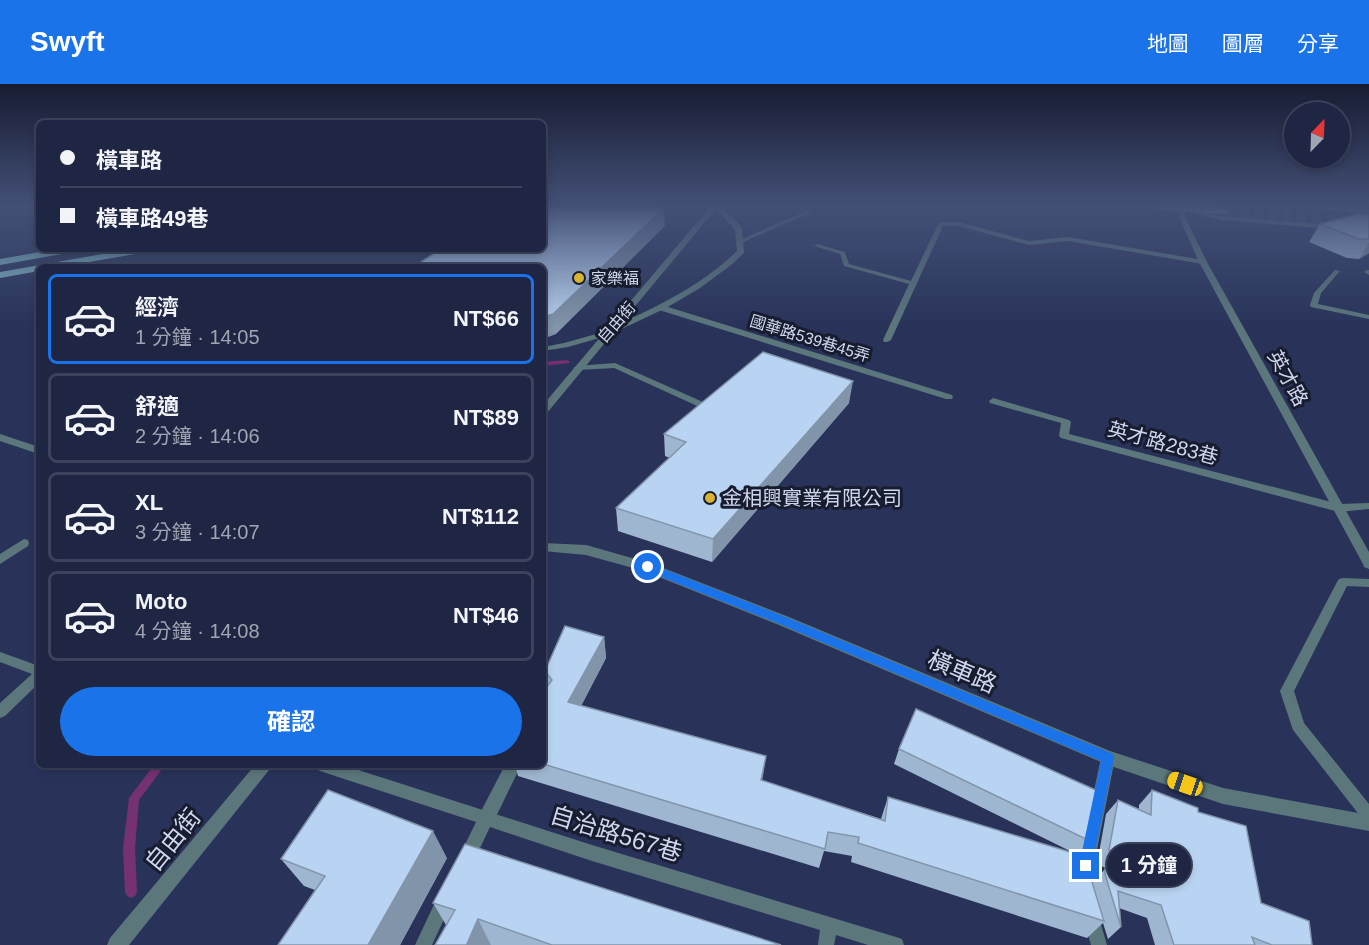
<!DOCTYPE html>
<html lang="zh-TW">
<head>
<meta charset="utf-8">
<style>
  body { margin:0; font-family:Helvetica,"Noto Sans TC",sans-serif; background:#272e4b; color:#f1f3f6; height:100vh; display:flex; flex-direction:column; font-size:22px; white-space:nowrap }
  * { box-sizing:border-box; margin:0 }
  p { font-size:20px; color:#a1a5b2 }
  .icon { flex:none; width:33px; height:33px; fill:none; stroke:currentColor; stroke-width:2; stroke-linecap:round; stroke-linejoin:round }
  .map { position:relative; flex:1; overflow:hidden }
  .side { position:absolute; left:36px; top:180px; width:510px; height:504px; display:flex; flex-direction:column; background:#1f2644; border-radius:9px; box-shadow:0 3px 9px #0003,0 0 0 2px #3c435d }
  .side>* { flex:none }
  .top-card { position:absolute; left:36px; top:36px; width:510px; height:132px; border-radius:9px; box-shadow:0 3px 9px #0003,0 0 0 2px #3c435d; display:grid; align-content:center; height:132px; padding:0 24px; background:#1f2644 }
  .needle { width:39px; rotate:23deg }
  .fabs { position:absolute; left:1284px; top:18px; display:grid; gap:12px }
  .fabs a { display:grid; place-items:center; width:66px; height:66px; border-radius:50%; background:#1f2644; box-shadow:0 3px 9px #0003,0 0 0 2px #3c435d; font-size:30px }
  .end { position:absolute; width:27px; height:27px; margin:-14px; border:8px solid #1a73e8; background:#fff; box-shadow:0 0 0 3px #fff }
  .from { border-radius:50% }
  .bubble { position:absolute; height:42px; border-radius:21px; background:#1f2644; box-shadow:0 3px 9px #0003,0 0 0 2px #3c435d; font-size:20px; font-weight:700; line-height:42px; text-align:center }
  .car { position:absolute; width:18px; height:36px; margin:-18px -9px; border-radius:8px; box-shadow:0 0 4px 2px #0007; background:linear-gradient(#f5c518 24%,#345 0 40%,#f5c518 0 76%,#345 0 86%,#f5c518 0) }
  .top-card b { display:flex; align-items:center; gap:21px; height:57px; font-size:22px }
  .top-card b+b { border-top:2px solid #3c435d }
  .top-card i { width:15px; height:15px; background:#f1f3f6 }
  ul { padding:10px 0 0; list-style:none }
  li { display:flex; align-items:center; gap:18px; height:90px; margin:0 12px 9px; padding:0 12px; border:3px solid #3c435d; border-radius:9px }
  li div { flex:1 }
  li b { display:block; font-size:22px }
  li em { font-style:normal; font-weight:700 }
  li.active { border-color:#1a73e8 }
  li>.icon { width:54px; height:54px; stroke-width:1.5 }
  .cta { display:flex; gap:12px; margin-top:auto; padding:12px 24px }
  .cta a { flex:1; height:69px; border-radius:36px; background:#1a73e8; color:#fff; font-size:24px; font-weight:700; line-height:69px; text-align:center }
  header { display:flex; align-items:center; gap:36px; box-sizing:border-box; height:84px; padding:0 30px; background:#1a73e8; color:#fff }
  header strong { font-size:28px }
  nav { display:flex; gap:33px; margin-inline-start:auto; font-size:21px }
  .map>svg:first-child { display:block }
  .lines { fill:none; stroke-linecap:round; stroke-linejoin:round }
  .stream { fill:#763170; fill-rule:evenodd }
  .primary-tunnel { stroke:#424c70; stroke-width:10; stroke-dasharray:10 4.5; stroke-linecap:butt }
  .service { fill:#5c777c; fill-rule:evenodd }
  .minor { fill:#5c777c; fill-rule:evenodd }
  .tertiary { fill:#5c777c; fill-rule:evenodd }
  .primary { fill:#7fb6c1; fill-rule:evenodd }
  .wall { fill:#9fb6d0 }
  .shaded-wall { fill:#8294a9 }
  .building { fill:#b9d4f2; stroke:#8294a9; stroke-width:1.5 }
  .route { fill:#1a73e8 }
  .poi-dot { fill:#d9b334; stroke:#171c2e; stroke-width:2 }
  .labels { text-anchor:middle; stroke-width:6; stroke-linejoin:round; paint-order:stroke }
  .far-poi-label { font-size:16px; fill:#cfd7f0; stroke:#171c2e; text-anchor:start }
  .far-street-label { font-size:16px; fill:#cfd7f0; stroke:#171c2e }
  .street-label { font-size:20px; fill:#cfd7f0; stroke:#171c2e }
  .poi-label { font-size:20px; fill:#cfd7f0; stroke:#171c2e; text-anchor:start }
  .near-street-label { font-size:24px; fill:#cfd7f0; stroke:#171c2e }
</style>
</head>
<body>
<header>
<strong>Swyft</strong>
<nav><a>地圖</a><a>圖層</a><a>分享</a></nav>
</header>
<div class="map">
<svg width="1369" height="861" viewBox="0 0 1369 861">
  <rect width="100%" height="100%" fill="#29335a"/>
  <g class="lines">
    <path class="stream" d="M567,276L570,278L569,279L543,282V278Z
      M154,681H165L139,716L135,764L137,808L135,812L131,814L127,812L125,808L123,764L129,714Z"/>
    <path class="primary-tunnel" d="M1225,127L1369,139"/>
    <path class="service" d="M1184,123L1221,132L1332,141L1335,143L1332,145L1221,136L1182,126L1181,125Z
      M1314,123L1369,126V130L1317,125Z
      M808,126L811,128L810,129L743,158L738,157Z
      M941,138H959L1029,157L1068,153L1203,176L1206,178L1203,180L1068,157L1029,161L959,142H943L891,256L887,258H884L883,256L909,200L844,182L840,170L814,162L817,160L845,168L849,180L911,197L938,140Z
      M1335,186L1340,187L1321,209L1318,220L1369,231V235L1311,223L1310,221L1314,209Z
      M1367,186H1369V191L1364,188Z
      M659,222H665L952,311L953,313L952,315H946L659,226Z
      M607,247H610V251L568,263L543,267V263L564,259Z
      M615,279L712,322L713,324L709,327L706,326L614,284L577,286L573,284L577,282Z
      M993,314L1069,336L1071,338L1069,350L1339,420L1369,419V425L1339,428L1061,354L1059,352L1061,339L990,319L989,317Z
      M24,455L28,456L29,459L28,462L0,480V470Z
      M1343,494L1369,495V503L1347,502L1294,607L1304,639L1369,720V739L1364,737L1293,646L1280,607L1337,498L1339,495Z
      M0,568L39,582V599L5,632L0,634V619L32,590L0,578Z
      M1108,668L1113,669L1115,674L1093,786L1091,792L1085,794L1079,792L1077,786L1101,674L1103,669Z
      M316,681H343L592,761L896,853L902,855L904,861H868L836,851L834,861H818L820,846L592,777L490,743L472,781L466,783L460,781L458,775L476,738L323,688L318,686Z
      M445,808L451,810L453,816L432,861H415L439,810Z
      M1091,825L1097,827L1107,861H1091L1083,833L1085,827Z"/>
    <path class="minor" d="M710,123H721L742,143L744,169L731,181L700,204L666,224L613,249L547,329L543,330V321ZM716,125L735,146L737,167C704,199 663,220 621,239Z
      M0,350L39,363V370L0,357Z
      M543,459L586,461L653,480L789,533L1110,667L1223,704L1369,731V747L1223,720L1108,681L779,541L644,487L586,471L543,467Z
      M255,681H273L129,861H107L110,854Z
      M505,681H521L492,741L486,743L480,741L477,735Z"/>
    <path class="tertiary" d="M1178,123H1184L1186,135L1207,178L1369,468V485L1364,483L1363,480L1199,178L1180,135Z"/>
    <path class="primary" d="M1156,123C1173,123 1216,119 1229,127L1225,130L1160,126Z
      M57,165H78L73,168L0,181V175Z
      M131,165H152L147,168L60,183H39V187L0,194V188Z"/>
  </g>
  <path class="wall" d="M1369,131V169L1359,175L1347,174L1309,158L1320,140Z
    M849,319L712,478L618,447L616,424L670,374L665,372L664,350Z
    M604,553L606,574L581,622L762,697L881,735L888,713L1076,770L894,680L899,665L1090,757L1079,770L1088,785L1093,801V798L1105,785L1110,786L1097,780L1106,730L1118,716L1139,725V721L1152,706L1198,728L1261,819L1312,861H1155L1147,834L1119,824L1121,843L1108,855L1103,839L1087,854L851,778L852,772L824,767L819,784L518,692L515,681H543V608L548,601L545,587Z
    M483,681H503L500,686Z
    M447,774L400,861H278L315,806L304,802L281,775Z
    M433,819L781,861H435L446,841Z"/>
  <path class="shaded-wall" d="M664,124L665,142L556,250L543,255V233Z
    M1369,158V169L1359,175Z
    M853,297L849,319L712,478L713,455Z
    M543,537L545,549L543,553Z
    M604,553L606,574L572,639L568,618Z
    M766,672L763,692L758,716L761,696Z
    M498,681H503L500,686Z
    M433,747L447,774L400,861H368Z
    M478,835L491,861H467V860Z"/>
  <path class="building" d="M543,123L664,124L553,230L543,233V183H413L441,165H543Z
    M1358,130L1369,131V155H1359L1320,140Z
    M763,268L853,297L713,455L616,424L686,358L664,350Z
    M565,542L604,553L568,618L766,672L761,696L885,737L888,713L1090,774L1088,785L1104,837L858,759L859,753L828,748L825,765L543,680V608L552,596L545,587Z
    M916,625L1100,708L1090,757L899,665Z
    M328,706L433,747L368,861H278L325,792L281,775Z
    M1152,706L1198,724V728L1246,742L1261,819L1309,837L1312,861H1272L1252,853L1255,861H1174L1161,821L1118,807L1121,843L1105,790V785L1117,789L1123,773L1109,766L1118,716L1151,731Z
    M465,760L781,861H552L478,835L467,860L469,861H435L455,826L433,819Z"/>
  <linearGradient id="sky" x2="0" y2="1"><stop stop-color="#171c32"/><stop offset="0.5" stop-color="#435076"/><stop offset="1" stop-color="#435076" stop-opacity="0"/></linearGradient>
  <rect width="1369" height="244" fill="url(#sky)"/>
  <path class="route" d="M648,479L788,534L1113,670L1114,674L1091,787L1086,789L1081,787L1079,782L1101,677L780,540L644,486V480Z"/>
  <g class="poi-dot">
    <circle cx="579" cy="194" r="6"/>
    <circle cx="710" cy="414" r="6"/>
  </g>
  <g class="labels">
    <g class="far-poi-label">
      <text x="591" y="200">家樂福</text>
    </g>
    <g class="far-street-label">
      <text transform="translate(616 238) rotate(-49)" y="6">自由街</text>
      <text transform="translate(810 254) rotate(17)" y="6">國華路539巷45弄</text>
    </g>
    <g class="street-label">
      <text transform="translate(1288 294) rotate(61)" y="7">英才路</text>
      <text transform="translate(1163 359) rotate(15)" y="7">英才路283巷</text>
    </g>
    <g class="poi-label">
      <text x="722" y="421">金相興實業有限公司</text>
    </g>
    <g class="near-street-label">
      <text transform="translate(962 588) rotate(23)" y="8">橫車路</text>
      <text transform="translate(616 750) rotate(17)" y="8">自治路567巷</text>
      <text transform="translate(173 756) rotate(-51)" y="8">自由街</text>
    </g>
  </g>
</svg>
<div class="fabs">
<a><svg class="needle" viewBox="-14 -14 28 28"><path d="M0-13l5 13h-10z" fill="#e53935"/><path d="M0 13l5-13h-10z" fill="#a1a5b2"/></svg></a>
</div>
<i class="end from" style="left:648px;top:483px"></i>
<i class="end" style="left:1086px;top:782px"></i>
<div class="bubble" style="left:1107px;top:760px;width:84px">1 分鐘</div>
<i class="car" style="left:1185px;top:700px;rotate:289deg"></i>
<div class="top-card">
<b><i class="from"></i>橫車路</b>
<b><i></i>橫車路49巷</b>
</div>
<section class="side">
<ul>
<li class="active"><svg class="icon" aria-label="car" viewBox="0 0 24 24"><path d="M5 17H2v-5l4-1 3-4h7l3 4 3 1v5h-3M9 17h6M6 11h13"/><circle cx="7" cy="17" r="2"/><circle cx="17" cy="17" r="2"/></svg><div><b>經濟</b><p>1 分鐘 · 14:05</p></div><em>NT$66</em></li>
<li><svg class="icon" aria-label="car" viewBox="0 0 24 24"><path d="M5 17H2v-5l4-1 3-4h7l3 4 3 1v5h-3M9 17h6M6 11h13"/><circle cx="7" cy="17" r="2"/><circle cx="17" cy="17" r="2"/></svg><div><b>舒適</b><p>2 分鐘 · 14:06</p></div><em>NT$89</em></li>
<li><svg class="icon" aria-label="car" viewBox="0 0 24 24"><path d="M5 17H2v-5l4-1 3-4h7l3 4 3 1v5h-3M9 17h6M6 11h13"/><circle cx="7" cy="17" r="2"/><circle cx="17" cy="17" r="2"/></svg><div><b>XL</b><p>3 分鐘 · 14:07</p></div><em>NT$112</em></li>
<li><svg class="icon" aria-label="car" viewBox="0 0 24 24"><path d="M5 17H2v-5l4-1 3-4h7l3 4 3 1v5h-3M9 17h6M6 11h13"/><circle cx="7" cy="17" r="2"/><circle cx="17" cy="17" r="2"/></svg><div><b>Moto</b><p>4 分鐘 · 14:08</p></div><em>NT$46</em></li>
</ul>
<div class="cta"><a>確認</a></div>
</section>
</div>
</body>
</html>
